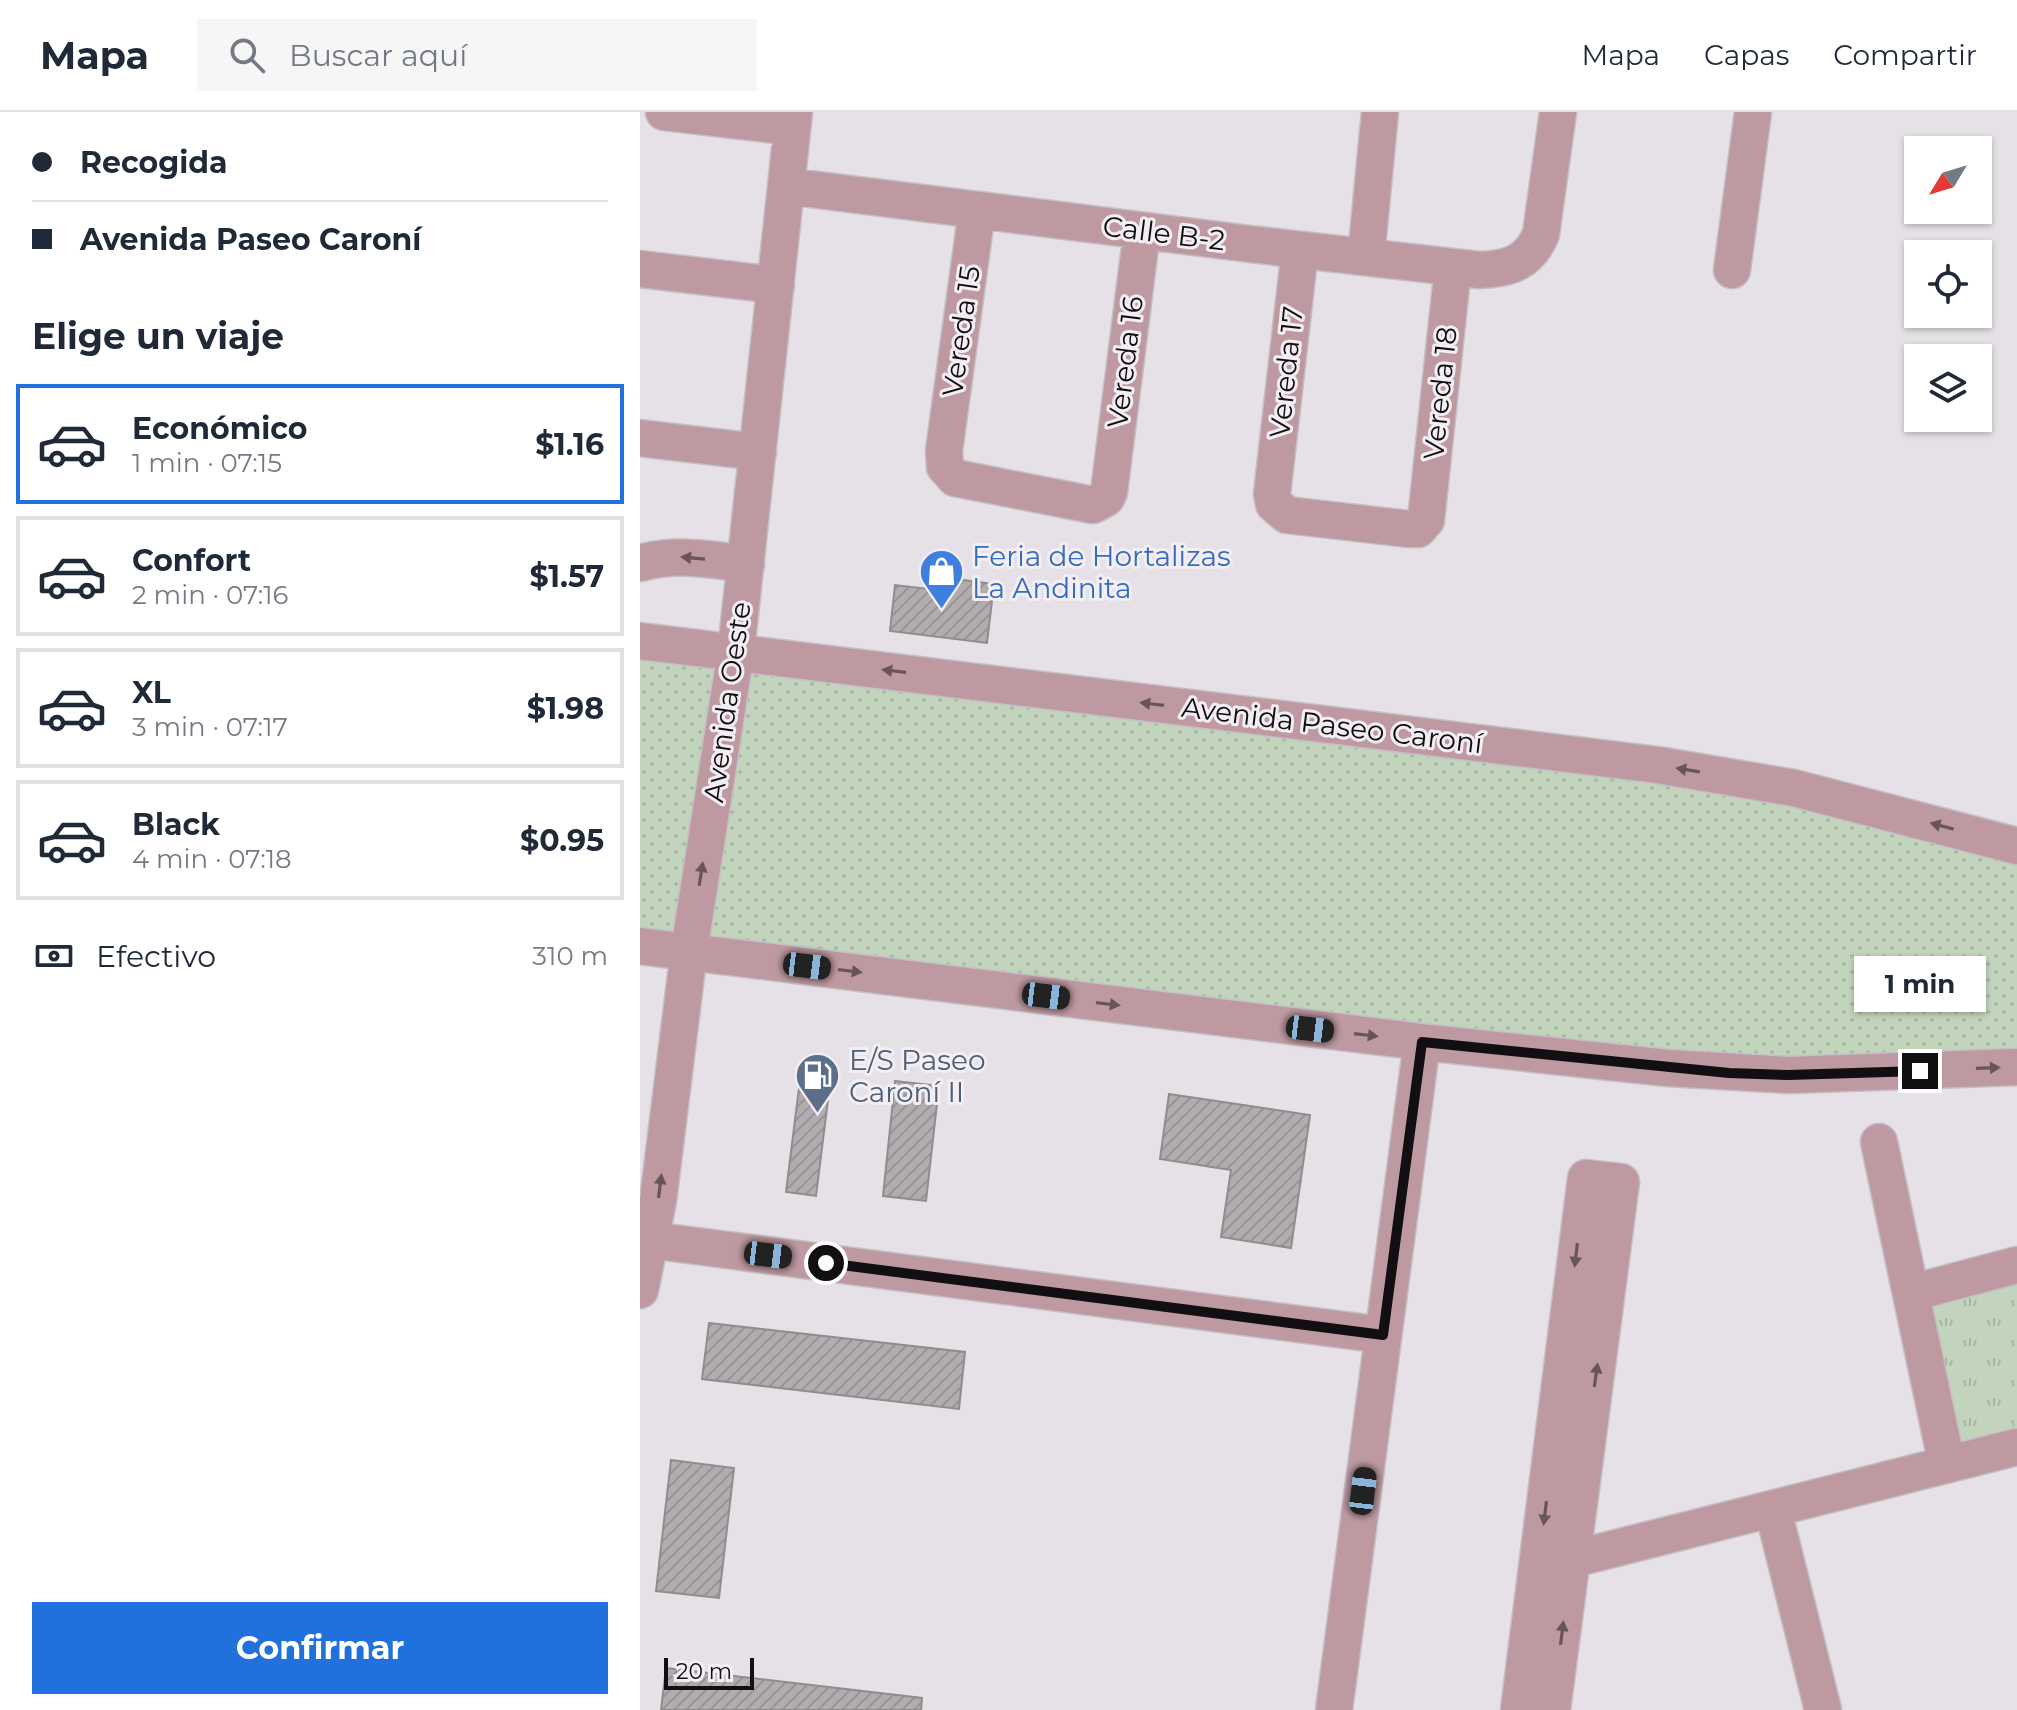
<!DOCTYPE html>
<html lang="es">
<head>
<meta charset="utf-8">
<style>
  body { margin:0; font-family:Montserrat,sans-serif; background:#f6f6f7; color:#1f2937; height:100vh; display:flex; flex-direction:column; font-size:30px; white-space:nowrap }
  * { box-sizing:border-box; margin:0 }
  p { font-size:26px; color:#747a83 }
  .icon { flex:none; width:44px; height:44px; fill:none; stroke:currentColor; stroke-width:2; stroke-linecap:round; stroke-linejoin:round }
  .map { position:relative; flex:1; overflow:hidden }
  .sheet { display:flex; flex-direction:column; background:#fff; width:640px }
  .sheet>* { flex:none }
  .hud { display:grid; align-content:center; height:176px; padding:0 32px; background:#fff }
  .needle { width:52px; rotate:232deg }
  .tools { position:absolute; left:1264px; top:24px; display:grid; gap:16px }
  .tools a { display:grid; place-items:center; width:88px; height:88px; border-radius:0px; background:#fff; box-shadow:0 2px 6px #0004; font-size:40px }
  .scale { position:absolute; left:24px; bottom:20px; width:90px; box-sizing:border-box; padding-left:8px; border:4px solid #110f11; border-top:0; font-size:22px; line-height:28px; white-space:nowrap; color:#110f11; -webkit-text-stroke:6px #f3eef4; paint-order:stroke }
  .end { position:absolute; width:36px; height:36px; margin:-18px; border:10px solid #110f11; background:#fff; box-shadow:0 0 0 4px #fff }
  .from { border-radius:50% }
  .bubble { position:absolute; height:56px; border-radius:0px; background:#fff; box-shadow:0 2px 6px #0004; font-size:26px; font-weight:700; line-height:56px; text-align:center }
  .car { position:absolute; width:24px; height:48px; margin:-24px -12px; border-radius:10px; box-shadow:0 0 6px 2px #0007; background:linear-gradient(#222 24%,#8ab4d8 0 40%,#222 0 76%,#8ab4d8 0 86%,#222 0) }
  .hud b { display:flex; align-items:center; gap:28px; height:76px; font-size:30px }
  .hud b+b { border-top:2px solid #e0e1e3 }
  .hud i { width:20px; height:20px; background:#1f2937 }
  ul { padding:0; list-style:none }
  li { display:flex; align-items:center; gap:24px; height:120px; margin:0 16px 12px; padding:0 16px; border:4px solid #e0e1e3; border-radius:0px }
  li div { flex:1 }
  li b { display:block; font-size:30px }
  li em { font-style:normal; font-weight:700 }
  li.active { border-color:#2171dc }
  li>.icon { width:72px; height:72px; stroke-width:1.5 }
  h2 { padding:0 32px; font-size:36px; line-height:96px }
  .pay { display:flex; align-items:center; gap:20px; height:88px; padding:0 32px; font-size:30px }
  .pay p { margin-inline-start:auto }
  .action { display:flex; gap:16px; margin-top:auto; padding:16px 32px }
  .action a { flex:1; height:92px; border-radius:0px; background:#2171dc; color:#fff; font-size:32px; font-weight:700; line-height:92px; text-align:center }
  header { display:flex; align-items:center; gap:48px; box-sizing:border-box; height:112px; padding:0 40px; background:#fff; border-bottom:2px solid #e0e1e3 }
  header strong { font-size:38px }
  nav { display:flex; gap:44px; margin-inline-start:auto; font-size:28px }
  .search { width:560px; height:72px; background:#f6f6f7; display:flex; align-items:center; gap:20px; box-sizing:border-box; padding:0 28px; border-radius:0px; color:#747a83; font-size:30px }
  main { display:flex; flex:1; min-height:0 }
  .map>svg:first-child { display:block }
  .grass { fill:url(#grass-dots) }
  .park { fill:url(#park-tufts) }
  .building { fill:url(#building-hatch); stroke:#918b8e; stroke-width:2 }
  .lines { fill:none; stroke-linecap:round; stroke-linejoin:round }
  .minor-casing { stroke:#c4bfc5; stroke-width:39 }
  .minor { stroke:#be99a1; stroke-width:36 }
  .oneway { fill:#685459 }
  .route { stroke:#110f11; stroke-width:10 }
  .labels { text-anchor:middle; stroke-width:6; stroke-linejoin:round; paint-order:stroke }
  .street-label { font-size:28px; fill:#110f11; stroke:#f3eef4 }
  .shop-label { font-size:28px; fill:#366cbe; stroke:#f3eef4; text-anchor:start }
  .service-label { font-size:28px; fill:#4e5e75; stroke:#f3eef4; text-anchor:start }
</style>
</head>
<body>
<header>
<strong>Mapa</strong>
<div class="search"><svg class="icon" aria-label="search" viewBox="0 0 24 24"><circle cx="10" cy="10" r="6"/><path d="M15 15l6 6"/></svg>Buscar aquí</div>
<nav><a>Mapa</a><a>Capas</a><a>Compartir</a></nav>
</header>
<main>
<section class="sheet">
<div class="hud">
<b><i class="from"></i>Recogida</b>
<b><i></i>Avenida Paseo Caroní</b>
</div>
<h2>Elige un viaje</h2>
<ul>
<li class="active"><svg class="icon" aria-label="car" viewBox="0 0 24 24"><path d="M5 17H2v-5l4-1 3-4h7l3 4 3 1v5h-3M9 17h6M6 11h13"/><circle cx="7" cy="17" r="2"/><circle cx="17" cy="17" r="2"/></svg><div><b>Económico</b><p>1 min · 07:15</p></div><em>$1.16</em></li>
<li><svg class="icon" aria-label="car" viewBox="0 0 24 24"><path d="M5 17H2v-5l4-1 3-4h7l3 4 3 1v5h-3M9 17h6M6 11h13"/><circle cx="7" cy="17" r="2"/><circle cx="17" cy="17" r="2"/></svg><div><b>Confort</b><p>2 min · 07:16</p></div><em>$1.57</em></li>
<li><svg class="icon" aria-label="car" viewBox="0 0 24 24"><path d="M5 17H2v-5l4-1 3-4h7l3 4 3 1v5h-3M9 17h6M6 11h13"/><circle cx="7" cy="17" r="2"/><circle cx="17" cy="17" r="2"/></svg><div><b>XL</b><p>3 min · 07:17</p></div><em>$1.98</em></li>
<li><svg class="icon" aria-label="car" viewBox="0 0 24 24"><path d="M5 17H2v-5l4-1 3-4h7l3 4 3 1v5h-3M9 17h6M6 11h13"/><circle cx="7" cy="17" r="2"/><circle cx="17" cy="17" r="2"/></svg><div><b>Black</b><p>4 min · 07:18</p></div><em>$0.95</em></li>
</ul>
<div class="pay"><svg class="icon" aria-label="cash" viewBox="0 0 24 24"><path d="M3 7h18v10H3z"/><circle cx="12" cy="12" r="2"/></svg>Efectivo<p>310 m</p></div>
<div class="action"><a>Confirmar</a></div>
</section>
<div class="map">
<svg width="1377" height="1598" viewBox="0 0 1377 1598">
  <defs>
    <pattern id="grass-dots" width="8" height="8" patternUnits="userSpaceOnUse" patternTransform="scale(2)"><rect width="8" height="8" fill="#c3d4bd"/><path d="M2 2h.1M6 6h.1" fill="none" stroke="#a6b5a1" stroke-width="1.8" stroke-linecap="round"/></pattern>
    <pattern id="park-tufts" width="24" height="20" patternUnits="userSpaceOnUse" patternTransform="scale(2)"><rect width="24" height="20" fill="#c3d4bd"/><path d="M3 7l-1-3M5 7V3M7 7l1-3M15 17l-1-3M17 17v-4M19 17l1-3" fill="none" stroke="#a6b5a1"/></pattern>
    <pattern id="building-hatch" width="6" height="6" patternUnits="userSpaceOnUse" patternTransform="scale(2)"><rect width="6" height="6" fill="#b2acaf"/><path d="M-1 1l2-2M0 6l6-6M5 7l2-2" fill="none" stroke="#989396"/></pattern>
  </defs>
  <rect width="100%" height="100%" fill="#e6e1e7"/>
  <path class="grass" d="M0,529L885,636L1377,734V955L1231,961L0,834Z"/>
  <path class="park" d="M1377,1153V1335L1307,1353L1271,1181Z"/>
  <path class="building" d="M308,466L354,472L347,531L250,519L255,473L306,479Z
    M162,952L192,956L176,1084L146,1080Z
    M255,969L299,974L286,1089L243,1084Z
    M529,982L670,1003L651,1136L581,1125L591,1058L520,1047Z
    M69,1211L325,1240L319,1297L62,1267Z
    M31,1348L94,1356L79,1486L16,1479Z
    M26,1556L282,1586L281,1598H21Z"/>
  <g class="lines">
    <defs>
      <path id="minor" d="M24,0L152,15
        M146,74L610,132L839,158C869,157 889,151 901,122L918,0
        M337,98L304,339L305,355L315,366L453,393L466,386L469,380L502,119
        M660,138L632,382L634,392L647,403L769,417H778L786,408L813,155
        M726,145L740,0
        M0,157L136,173
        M1092,158L1113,0
        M0,326L118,340
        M0,451C36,441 69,447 106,452
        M0,529L1018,653L1154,676L1377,734
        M0,834L782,930L1028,956L1148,963L1377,955
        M1239,1030L1307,1353
        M10,1128L743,1223
        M0,1178L18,1089L49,839L96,539L154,0
        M1271,1181L1377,1153
        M1133,1398L1183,1598
        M909,1453L1377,1335
        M694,1598L782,930
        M879,1598L946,1066L981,1070L912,1598"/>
    </defs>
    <use href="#minor" class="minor-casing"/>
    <use href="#minor" class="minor"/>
  </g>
  <defs><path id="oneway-solid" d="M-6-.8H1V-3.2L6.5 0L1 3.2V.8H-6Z" transform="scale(2)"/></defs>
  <g class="oneway">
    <use href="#oneway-solid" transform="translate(53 446) rotate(-175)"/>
    <use href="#oneway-solid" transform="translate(254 559) rotate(-173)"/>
    <use href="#oneway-solid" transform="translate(512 592) rotate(-173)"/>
    <use href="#oneway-solid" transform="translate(1048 658) rotate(-171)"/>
    <use href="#oneway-solid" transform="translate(1302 714) rotate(-165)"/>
    <use href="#oneway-solid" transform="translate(61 762) rotate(-81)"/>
    <use href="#oneway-solid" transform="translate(210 859) rotate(7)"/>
    <use href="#oneway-solid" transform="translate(468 892) rotate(7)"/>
    <use href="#oneway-solid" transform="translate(726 923) rotate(7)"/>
    <use href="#oneway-solid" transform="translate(1348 956) rotate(-2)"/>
    <use href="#oneway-solid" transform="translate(20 1074) rotate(-83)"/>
    <use href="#oneway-solid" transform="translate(936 1143) rotate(97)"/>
    <use href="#oneway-solid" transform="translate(956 1263) rotate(-82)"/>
    <use href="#oneway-solid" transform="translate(905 1401) rotate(97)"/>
    <use href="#oneway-solid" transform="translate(922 1521) rotate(-83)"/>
  </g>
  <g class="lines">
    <path class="route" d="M186,1151L743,1223L782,930L1089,961L1148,963L1280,959"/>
  </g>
  <defs>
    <symbol id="shop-pin" viewBox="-11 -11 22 30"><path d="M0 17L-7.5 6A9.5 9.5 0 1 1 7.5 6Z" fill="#3f7fe0" stroke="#f3eef4"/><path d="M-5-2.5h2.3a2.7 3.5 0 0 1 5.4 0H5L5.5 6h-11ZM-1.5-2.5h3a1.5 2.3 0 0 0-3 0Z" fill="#fff"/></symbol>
    <symbol id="fuel-pin" viewBox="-11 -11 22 30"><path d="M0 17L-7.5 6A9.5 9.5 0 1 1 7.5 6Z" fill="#5c6f8a" stroke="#f3eef4"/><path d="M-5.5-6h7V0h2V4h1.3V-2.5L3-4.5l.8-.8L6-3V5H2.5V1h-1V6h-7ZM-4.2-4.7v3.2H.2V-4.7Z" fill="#fff"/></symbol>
  </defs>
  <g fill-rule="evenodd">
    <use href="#shop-pin" x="276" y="434" width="51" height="69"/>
    <use href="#fuel-pin" x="152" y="938" width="51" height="69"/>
  </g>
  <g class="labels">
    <g class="street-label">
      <text transform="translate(524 121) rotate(7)" y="10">Calle B-2</text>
      <text transform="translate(321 219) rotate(-82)" y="10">Vereda 15</text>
      <text transform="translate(485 250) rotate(-83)" y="10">Vereda 16</text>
      <text transform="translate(646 260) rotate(-84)" y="10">Vereda 17</text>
      <text transform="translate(800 281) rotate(-84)" y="10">Vereda 18</text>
      <text transform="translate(87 590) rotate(-82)" y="10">Avenida Oeste</text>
      <text transform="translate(692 613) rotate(7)" y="10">Avenida Paseo Caroní</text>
    </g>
    <g class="shop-label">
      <text x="332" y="454">Feria de Hortalizas<tspan x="332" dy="32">La Andinita</tspan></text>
    </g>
    <g class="service-label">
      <text x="209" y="958">E/S Paseo<tspan x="209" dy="32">Caroní II</tspan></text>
    </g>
  </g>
</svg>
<div class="tools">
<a><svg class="needle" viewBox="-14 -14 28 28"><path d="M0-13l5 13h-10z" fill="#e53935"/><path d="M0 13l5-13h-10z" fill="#747a83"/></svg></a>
<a><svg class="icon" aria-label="locate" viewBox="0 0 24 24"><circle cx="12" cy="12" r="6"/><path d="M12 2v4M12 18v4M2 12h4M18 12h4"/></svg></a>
<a><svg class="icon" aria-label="layers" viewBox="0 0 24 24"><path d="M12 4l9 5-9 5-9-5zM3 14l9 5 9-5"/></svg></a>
</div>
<div class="scale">20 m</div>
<i class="end from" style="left:186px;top:1151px"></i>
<i class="end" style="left:1280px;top:959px"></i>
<div class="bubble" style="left:1214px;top:844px;width:132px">1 min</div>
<i class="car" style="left:167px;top:854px;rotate:97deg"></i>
<i class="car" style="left:406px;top:884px;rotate:97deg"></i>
<i class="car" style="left:670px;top:917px;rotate:97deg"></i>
<i class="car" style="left:128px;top:1143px;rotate:97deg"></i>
<i class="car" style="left:723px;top:1379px;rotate:7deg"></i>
</div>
</main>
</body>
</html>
